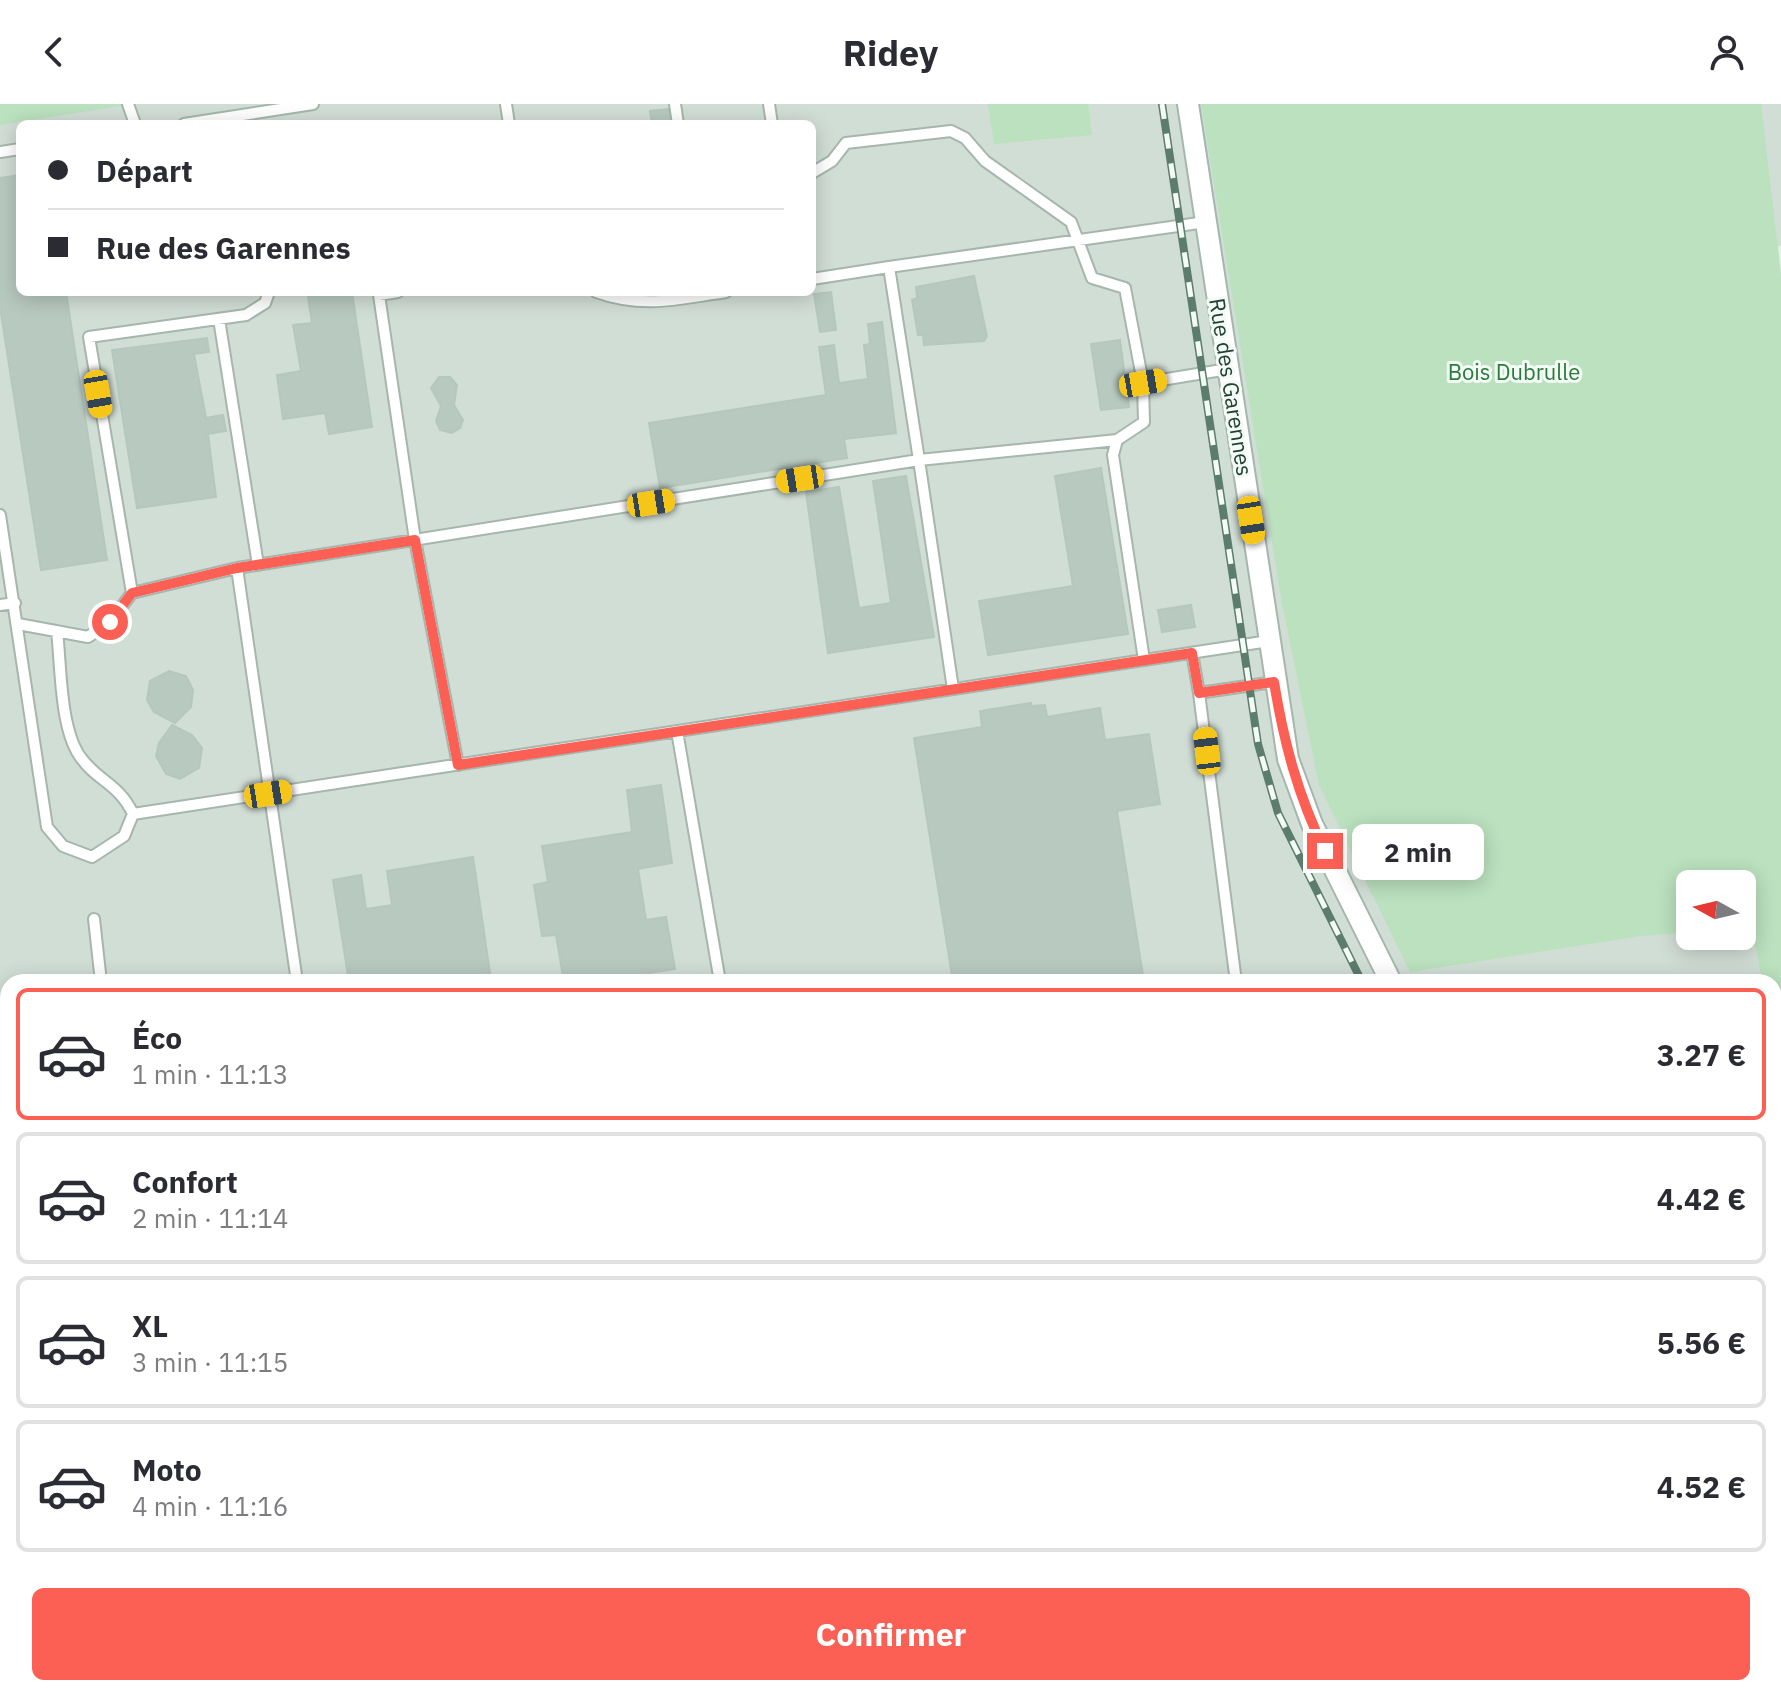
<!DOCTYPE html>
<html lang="fr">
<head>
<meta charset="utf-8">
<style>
  body { margin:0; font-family:"IBM Plex Sans",sans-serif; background:#f2f2f3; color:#2b2b33; height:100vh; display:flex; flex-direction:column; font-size:30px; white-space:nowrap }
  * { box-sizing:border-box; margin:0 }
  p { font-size:26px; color:#7c7c81 }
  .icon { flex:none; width:44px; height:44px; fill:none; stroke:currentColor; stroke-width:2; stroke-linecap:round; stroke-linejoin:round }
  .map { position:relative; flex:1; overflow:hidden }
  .panel { position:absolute; left:0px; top:870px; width:1782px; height:722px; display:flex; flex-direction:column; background:#fff; border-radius:24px 24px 0 0; box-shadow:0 4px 20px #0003 }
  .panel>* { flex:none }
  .guide { position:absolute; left:16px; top:16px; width:800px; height:176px; border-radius:12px; box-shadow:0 4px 20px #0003; display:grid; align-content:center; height:176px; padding:0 32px; background:#fff }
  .needle { width:52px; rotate:278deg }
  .controls { position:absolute; left:1676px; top:766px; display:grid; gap:16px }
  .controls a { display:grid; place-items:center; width:80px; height:80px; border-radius:12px; background:#fff; box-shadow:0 4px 20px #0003; font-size:40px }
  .end { position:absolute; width:36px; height:36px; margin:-18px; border:10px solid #fc5f54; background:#fff; box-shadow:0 0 0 4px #fff }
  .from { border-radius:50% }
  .bubble { position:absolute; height:56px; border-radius:12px; background:#fff; box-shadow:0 4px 20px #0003; font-size:26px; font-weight:800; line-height:56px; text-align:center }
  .car { position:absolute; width:24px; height:48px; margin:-24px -12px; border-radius:10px; box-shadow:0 0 6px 2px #0007; background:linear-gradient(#f5c518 24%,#345 0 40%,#f5c518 0 76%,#345 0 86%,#f5c518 0) }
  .guide b { display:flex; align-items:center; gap:28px; height:76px; font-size:30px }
  .guide b+b { border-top:2px solid #e1e1e2 }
  .guide i { width:20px; height:20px; background:#2b2b33 }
  ul { padding:14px 0 0; list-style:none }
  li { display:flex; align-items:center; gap:24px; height:132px; margin:0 16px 12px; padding:0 16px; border:4px solid #e1e1e2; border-radius:12px }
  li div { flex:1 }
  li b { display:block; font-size:30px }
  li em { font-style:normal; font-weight:800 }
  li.active { border-color:#fc5f54 }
  li>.icon { width:72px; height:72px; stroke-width:1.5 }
  .button { display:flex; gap:16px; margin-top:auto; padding:16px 32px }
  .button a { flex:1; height:92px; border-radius:12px; background:#fc5f54; color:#fff; font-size:32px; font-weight:800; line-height:92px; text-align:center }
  header { display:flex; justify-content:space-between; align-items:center; height:104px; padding:0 32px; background:#fff; font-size:36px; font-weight:800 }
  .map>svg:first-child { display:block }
  .built { fill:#d1ded6; fill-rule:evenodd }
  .green { fill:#bbe1be }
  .water { fill:#88d7d5 }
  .building { fill:#b8c9c0; stroke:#b5c8bd; stroke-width:2 }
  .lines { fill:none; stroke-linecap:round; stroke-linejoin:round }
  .service-casing { stroke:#a5b7ad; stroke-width:14 }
  .minor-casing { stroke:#a5b7ad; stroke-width:24 }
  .tertiary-casing { stroke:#a5b7ad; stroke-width:28 }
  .trunk-casing { stroke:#c1cac6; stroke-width:28 }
  .path { stroke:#81b49b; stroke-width:3; stroke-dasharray:4 6; stroke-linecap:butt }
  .service { stroke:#fff; stroke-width:10 }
  .minor { stroke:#fff; stroke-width:20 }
  .tertiary { stroke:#fff; stroke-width:24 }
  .trunk { stroke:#488c70; stroke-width:24 }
  .rail-casing { stroke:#5c7c6e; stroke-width:8 }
  .rail { stroke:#f4faf6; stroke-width:5; stroke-dasharray:15; stroke-linecap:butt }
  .route { stroke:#fc5f54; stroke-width:10 }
  .labels { text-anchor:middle; stroke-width:6; stroke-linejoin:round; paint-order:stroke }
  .park-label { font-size:22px; fill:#287b39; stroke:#f4faf6 }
  .street-label { font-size:22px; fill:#214133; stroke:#f4faf6 }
</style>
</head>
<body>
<header><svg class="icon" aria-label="back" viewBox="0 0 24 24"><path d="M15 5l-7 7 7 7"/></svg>Ridey<svg class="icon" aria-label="person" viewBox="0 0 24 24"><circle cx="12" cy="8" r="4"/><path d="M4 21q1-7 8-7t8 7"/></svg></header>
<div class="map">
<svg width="1781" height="1591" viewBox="0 0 1781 1591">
  <rect width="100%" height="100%" fill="#e3eee7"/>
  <path class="built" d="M0,0H1781V142L1770,144L1781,218V1347H1774V878H8V1061L0,1053ZM20,20H812V188H20ZM1690,780H1742V832H1690Z
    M0,1435L8,1445V1584H130L136,1591H0Z
    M1774,1560H1781V1591H1561L1560,1584H1774Z"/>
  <path class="green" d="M0,0H133L0,21Z
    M988,0H1088L1092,31L994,40Z
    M1201,0H1761L1781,170V1044L1774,1013V878H1762L1756,843L1723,832H1742V780H1690V828L1641,832L1410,868L1319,681L1282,500Z
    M0,1031L8,1052V1102L0,1095Z
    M0,1139L8,1146V1337L0,1326Z
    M1781,1185V1309L1774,1310V1186Z
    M0,1419L8,1431V1472L0,1463Z
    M78,1584H138L145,1591H80Z
    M220,1584H283L281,1591H227Z
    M304,1584H437L441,1591H302Z
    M529,1584H734L732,1591H528Z"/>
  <path class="water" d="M1774,1364H1781V1416H1774Z"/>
  <path class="building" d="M668,5L670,20H652L650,7Z
    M20,71V188H66L107,456L41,466L0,203V74Z
    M974,172L987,232L984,237L924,241L923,231H918L912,196L917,194L916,183Z
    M352,188L372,323L329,330L325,309L283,315L277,271L301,267L293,221L312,219L308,193Z
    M831,188L836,226L820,228L814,190Z
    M882,218L896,329L844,335L847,354L660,384L649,319L826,291L819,243L834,241L839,279L868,275L864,241L870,240L868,220Z
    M207,234L209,248L194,250L206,314L223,311L226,327L208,330L216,393L137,404L112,246Z
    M1120,236L1129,303L1101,306L1091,240Z
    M439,273H450L457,281L454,301L463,316L460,324L452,329L440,326L436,317L441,302L431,284Z
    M1101,364L1128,530L988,551L979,497L1073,482L1055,372Z
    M906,372L934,533L828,549L806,388L839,383L859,504L891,499L873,377Z
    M1191,501L1195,523L1162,528L1158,506Z
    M169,567L186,572L193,586L191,603L175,619L154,608L147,596L150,577Z
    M1031,599V602L1045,601L1047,613L1100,604L1105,636L1149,630L1160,700L1117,707L1144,878H953L914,634L982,623L980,607Z
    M172,621L192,631L202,644L199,664L180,675L166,670L156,652L159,639Z
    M661,681L672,759L638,765L646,816L666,813L675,865L594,878H564L556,831L542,832L534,781L548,778L542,742L632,728L627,686Z
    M473,753L490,869L436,878H349L333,776L361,771L366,805L392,801L387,767Z"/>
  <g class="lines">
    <defs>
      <path id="service" d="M128,0L135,20
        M506,0L509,20
        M675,0L678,20
        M769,0L772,20
        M184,20L313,0
        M0,48L20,45
        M812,69L832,57L846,39L951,27L965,34L985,57L1071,118L1092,174L1125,184L1143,279L1144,318L1117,336L1113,351L1144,556
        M812,175L889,163
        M398,188L379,191L415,436L458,661
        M596,188C644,205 677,195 726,188
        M219,215L258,461
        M1143,279L1228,265
        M1117,336L919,356L889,163L1206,118
        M0,411L47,723L63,742L92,753L124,732L133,710L1269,537
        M237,464L297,878
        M132,489L89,233L246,211L265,199L269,188
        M0,501L15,499
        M18,520L88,533L110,518L132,489L237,464L919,356L953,585
        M57,527C61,562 60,622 79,651C96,677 119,679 133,710
        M1192,549L1199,589L1274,578
        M1199,589L1236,878
        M677,627L720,878
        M94,815L101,878
        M1774,1472H1781
        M0,1484L8,1493
        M0,1558L8,1576
        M11,1584L14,1591
        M50,1584L53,1591
        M66,1584L69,1591"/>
      <path id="minor" d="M1188,0L1288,655L1312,720L1391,878
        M1774,1552L1781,1551
        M1533,1584V1591"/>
      <path id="tertiary" d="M0,1116L8,1124
        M1774,1327H1781
        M464,1584L466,1591
        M503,1591L504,1584"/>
      <path id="trunk" d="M0,1354L8,1364
        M0,1390L8,1401
        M161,1584L168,1591
        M198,1584L206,1591
        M293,1591L295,1584"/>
    </defs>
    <use href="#service" class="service-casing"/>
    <use href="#minor" class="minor-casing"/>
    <use href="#tertiary" class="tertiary-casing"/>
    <use href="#trunk" class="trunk-casing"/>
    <path class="path" d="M0,1516L8,1529"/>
    <use href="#service" class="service"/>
    <use href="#minor" class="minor"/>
    <use href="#tertiary" class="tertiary"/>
    <use href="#trunk" class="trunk"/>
    <defs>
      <path id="rail" d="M1162,0L1258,640L1278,709L1362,878
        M1514,1584L1516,1591"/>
    </defs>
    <use href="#rail" class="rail-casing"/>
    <use href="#rail" class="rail"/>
  </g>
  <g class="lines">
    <path class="route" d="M110,518L132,489L237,464L415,436L458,661L1192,549L1199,589L1274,578C1284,639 1298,692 1325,747"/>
  </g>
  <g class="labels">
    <g class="park-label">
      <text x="1514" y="276">Bois Dubrulle</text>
    </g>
    <g class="street-label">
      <text transform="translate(1231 283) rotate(81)" y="8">Rue des Garennes</text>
    </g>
  </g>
</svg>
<div class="controls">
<a><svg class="needle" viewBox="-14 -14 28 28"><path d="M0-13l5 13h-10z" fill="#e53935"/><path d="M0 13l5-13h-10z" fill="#7c7c81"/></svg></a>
</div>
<i class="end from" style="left:110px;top:518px"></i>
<i class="end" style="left:1325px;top:747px"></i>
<div class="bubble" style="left:1352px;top:720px;width:132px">2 min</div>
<i class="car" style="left:1143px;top:279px;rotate:80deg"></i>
<i class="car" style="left:98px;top:290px;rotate:170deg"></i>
<i class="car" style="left:800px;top:375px;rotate:261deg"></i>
<i class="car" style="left:651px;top:399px;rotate:81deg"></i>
<i class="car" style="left:1251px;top:416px;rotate:171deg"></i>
<i class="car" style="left:1207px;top:647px;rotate:353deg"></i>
<i class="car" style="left:268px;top:690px;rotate:81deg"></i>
<div class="guide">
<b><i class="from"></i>Départ</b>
<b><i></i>Rue des Garennes</b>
</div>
<section class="panel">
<ul>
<li class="active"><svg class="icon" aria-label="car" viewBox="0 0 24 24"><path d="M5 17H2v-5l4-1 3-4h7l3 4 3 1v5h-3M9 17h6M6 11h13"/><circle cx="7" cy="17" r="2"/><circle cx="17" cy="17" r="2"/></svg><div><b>Éco</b><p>1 min · 11:13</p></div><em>3.27 €</em></li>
<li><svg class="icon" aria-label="car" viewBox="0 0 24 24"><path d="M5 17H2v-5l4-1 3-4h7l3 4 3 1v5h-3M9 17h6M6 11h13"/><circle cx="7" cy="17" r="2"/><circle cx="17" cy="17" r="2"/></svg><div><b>Confort</b><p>2 min · 11:14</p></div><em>4.42 €</em></li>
<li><svg class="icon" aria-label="car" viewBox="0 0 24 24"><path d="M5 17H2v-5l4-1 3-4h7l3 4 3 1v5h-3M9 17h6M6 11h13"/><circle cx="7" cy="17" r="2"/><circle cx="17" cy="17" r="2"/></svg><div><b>XL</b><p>3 min · 11:15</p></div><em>5.56 €</em></li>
<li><svg class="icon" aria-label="car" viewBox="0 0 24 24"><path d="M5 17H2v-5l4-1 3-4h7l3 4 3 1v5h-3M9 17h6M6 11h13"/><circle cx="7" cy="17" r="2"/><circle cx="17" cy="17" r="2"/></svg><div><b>Moto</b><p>4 min · 11:16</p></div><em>4.52 €</em></li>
</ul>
<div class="button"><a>Confirmer</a></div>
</section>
</div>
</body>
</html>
